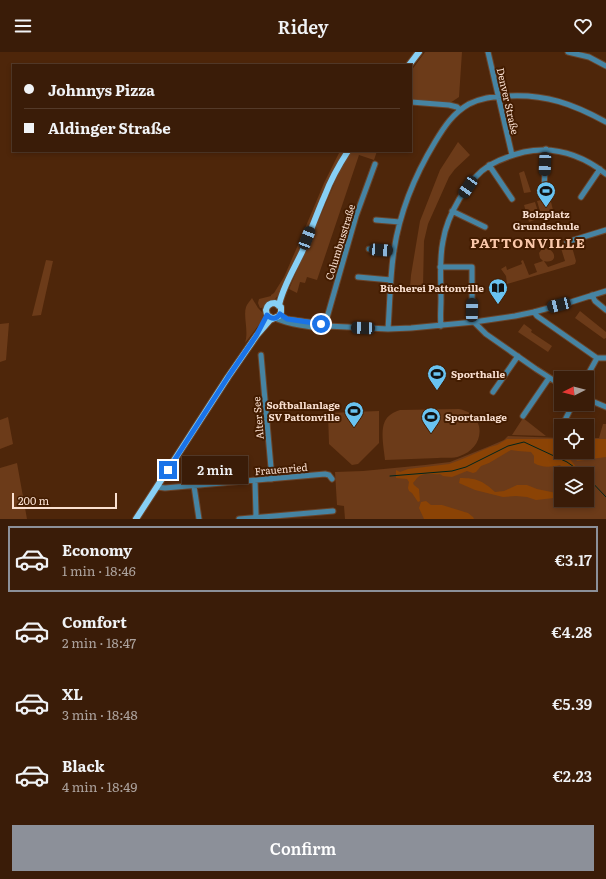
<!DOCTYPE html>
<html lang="en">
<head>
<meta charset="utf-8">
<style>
  body { margin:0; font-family:Literata,serif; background:#452916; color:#f1f3f6; height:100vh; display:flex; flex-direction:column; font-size:15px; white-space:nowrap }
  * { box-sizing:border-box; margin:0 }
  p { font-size:13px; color:#aba19c }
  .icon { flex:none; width:22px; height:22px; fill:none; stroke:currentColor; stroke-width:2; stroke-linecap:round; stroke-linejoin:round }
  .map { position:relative; height:467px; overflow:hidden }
  .sheet { display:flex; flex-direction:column; background:#3a1c08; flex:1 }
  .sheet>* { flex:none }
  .guide { position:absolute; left:12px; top:12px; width:400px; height:88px; border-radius:0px; box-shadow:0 2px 6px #0003,0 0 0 1px #543a29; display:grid; align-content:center; height:88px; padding:0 12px; background:#3a1c08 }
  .needle { width:26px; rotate:264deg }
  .controls { position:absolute; left:554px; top:319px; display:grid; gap:8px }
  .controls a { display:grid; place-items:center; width:40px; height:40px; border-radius:0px; background:#3a1c08; box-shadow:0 2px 6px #0003,0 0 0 1px #543a29; font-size:20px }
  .scale { position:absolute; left:12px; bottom:10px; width:105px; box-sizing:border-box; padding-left:4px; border:2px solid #fae0d1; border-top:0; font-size:11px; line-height:14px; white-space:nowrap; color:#fae0d1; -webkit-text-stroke:3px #431c00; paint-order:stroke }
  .end { position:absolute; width:18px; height:18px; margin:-9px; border:5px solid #1a73e8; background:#fff; box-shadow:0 0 0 2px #fff }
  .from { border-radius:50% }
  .bubble { position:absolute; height:28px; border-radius:0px; background:#3a1c08; box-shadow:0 2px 6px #0003,0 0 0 1px #543a29; font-size:13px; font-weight:600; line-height:28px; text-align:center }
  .car { position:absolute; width:12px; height:24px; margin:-12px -6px; border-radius:5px; box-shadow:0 0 3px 1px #0007; background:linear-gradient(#222 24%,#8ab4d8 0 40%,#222 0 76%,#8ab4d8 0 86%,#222 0) }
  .guide b { display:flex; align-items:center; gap:14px; height:38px; font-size:15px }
  .guide b+b { border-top:1px solid #543a29 }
  .guide i { width:10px; height:10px; background:#f1f3f6 }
  ul { padding:7px 0 0; list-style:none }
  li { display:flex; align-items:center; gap:12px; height:66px; margin:0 8px 6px; padding:0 4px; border:2px solid transparent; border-radius:0px }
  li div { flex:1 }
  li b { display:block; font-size:15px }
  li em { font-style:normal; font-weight:600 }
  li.on { border-color:#8c9099 }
  li>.icon { width:36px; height:36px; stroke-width:1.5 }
  .primary-button { display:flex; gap:8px; margin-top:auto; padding:8px 12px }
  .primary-button a { flex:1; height:46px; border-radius:0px; background:#8c9099; color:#fff; font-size:16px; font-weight:600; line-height:46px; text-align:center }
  header { display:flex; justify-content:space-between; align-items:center; height:52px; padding:0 12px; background:#3a1c08; font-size:18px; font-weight:600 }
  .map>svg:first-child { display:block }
  .green { fill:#6c3b19; fill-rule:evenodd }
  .forest { fill:#8b4305 }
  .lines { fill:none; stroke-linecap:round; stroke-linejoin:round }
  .stream { stroke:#00251c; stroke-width:1 }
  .minor-casing { stroke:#6a442a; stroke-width:7 }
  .major-casing { stroke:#6a442a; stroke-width:8 }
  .minor { stroke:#4684a3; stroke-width:5 }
  .major { stroke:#87d0f6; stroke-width:6 }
  .route { stroke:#1a73e8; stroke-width:5 }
  .labels { text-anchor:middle; stroke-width:4; stroke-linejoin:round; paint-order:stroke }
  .street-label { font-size:10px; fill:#fae0d1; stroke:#431c00 }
  .poi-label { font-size:10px; font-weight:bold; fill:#fae0d1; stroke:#431c00; text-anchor:end }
  .district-label { font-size:14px; font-weight:bold; letter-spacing:1px; fill:#fac7a9; stroke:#431c00 }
</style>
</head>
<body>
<header><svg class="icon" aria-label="menu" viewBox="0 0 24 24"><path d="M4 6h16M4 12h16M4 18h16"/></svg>Ridey<svg class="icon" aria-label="heart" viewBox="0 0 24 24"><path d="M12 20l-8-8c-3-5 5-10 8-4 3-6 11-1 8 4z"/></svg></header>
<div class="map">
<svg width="606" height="467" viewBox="0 0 606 467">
  <rect width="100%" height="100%" fill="#4e260a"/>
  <path class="green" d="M425,0H462L459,45L450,51L411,48V19Z
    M458,90L470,103L455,117L449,125L428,172L424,189L423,235L410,236L411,223L420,169L440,118Z
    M340,99H346L283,234C278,243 273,255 260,256L258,251L259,247L271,244V243L274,241L284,225L298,193L324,131Z
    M352,99H377L374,108L359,103L317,228L307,225L305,231L300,230L297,241L289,237L341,116Z
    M524,119L531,140L524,141L519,121Z
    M550,146L554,162L542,166L537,149Z
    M535,150L540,166L529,170L524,153Z
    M564,192L566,196L572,195L576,209L575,212L507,232L506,224L501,217L506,214L507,218L522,212L521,209L523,208L529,223L537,220L534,212L543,209L540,206L539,201L542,197L545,196C550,197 555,200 554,206C552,210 548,210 544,209L548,215L565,209L560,193Z
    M46,208L53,209L41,263L32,264Z
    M252,246L258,256L263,261L264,264L262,269L245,291C249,279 243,265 246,255C247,252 250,249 252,246Z
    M580,259L606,280V286L604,287L575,266Z
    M9,271L6,308L0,310V272Z
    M524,272L532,278L531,280L552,294L548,300L518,280Z
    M459,357C468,359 476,363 479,374C482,388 473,400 460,404C453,407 445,405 438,406C420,407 403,407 385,408C384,397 380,379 385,369C388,363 394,360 400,358Z
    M379,359V391L358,412L352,413L329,392L328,361Z
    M8,365L13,392L0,397V368Z
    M523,366L546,384L512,383Z
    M603,372H606V467H345L344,454L337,453L335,420L363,419L425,413L450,410L490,394L504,388L508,384L561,386V400H587V386H599ZM561,422H587V448H561Z
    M17,411L27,467H0V416Z"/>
  <path class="forest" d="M507,387H561V400H564L582,422H567V420L560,413C551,415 542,416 534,411V404L531,400L518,399L511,398L489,411L481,414L476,420L473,421L467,419L452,425L443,424L440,422C433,423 424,420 418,425C416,427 415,429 413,431L414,433L419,437L420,449L418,450L412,441L409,439L408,436L409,430L407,427L396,426V418L400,420L408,417L449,412L460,408L490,395L497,393Z
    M587,387H606V405L577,409L571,400H587Z
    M460,426C477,426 483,429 495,440L504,439L517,433H527L537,437L561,442V447L554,446L536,448L527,445L516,444L503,445L475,438L459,431Z
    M426,449L431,453H442L468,461L473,465L474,467H424L419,456L421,450Z"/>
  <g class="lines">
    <path class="stream" d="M390,424L452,419L466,415L508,394L524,390L567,410L584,422
      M587,425L606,445"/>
    <defs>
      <path id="minor" d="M488,0L512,103
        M568,0L589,5L606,14
        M411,50L449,53L457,55L460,58
        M489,113L512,147
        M544,138L546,97
        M581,145L600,117
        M452,159L485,175
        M376,168L400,170
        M567,190L606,178
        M369,197L394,199
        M440,215H472V265L474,270L486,282L536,317L561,333
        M358,225L391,228
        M592,243L595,249L606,258
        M534,260L537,264L597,306H606
        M281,262L282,264L287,267L322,272L327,274
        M275,266C286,271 316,278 327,274L388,277L411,276L474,270L515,264L534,260L571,250L606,239
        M327,274L326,269L356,164L375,112
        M441,274C440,265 441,256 441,247C441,227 439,208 443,189C447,164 467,127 490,113C501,107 512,103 524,100C554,94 582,103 606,122
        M388,277C390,250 390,224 394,198C400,159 415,123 435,90C444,75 453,61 469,52C481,46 494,44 508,44C546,42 573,52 606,70
        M261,303L272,427
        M586,326L597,306
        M493,340L518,304
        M587,347L606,355
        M523,364L549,326
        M562,374L573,352
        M557,386L561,376
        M194,434L199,467
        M157,435L165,436L325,422L329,423L332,427
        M239,467L333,459
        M255,467L256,462L255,429"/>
      <path id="major" d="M409,13L419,0
        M279,254C281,238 295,215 302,200C310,181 317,161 325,143C331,127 339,113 348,99
        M136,467L228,325L257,283L270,268L279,264L281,260V255L275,251C270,251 267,253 266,258L267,263L272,266"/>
    </defs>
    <use href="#minor" class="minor-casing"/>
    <use href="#major" class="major-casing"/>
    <use href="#minor" class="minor"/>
    <use href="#major" class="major"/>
  </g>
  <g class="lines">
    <path class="route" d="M168,418L228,325L256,284L267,263C272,268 277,267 280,262L287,267L321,272"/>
  </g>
  <defs>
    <symbol id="stadium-pin" viewBox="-11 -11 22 30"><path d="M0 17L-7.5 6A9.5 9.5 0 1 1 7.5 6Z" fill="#69c3f1" stroke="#431c00"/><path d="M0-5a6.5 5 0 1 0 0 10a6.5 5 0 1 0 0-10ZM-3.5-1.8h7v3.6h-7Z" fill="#111"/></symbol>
    <symbol id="library-pin" viewBox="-11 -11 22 30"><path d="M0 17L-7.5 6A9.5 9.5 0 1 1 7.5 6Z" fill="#69c3f1" stroke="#431c00"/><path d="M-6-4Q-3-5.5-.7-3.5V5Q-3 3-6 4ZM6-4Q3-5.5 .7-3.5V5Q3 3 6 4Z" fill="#111"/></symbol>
  </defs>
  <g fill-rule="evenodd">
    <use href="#stadium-pin" x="535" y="128" width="22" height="30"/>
    <use href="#library-pin" x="487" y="225" width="22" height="30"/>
    <use href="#stadium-pin" x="426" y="311" width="22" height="30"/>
    <use href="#stadium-pin" x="343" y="348" width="22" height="30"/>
    <use href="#stadium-pin" x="420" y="354" width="22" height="30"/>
  </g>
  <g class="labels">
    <g class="street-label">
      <text transform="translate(508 49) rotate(77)" y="4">Denver Straße</text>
      <text transform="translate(340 190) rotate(-73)" y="4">Columbusstraße</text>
      <text transform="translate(258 366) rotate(-95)" y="4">Alter See</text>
      <text transform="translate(281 417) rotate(-5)" y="4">Frauenried</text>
    </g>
    <g class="poi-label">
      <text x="546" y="166" text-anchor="middle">Bolzplatz<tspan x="546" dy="12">Grundschule</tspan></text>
      <text x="484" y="240">Bücherei Pattonville</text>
      <text x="451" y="326" text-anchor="start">Sporthalle</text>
      <text x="340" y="357">Softballanlage<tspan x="340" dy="12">SV Pattonville</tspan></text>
      <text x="445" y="369" text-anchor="start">Sportanlage</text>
    </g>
    <g class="district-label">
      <text x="528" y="196">PATTONVILLE</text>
    </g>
  </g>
</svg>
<div class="controls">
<a><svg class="needle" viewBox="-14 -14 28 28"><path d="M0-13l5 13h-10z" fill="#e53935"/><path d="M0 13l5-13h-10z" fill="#aba19c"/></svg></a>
<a><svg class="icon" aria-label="locate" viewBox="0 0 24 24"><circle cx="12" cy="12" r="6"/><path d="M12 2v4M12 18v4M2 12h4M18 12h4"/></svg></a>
<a><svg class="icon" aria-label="layers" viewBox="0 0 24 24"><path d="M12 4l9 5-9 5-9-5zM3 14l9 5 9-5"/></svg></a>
</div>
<div class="scale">200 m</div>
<i class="end from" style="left:321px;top:272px"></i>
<i class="end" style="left:168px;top:418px"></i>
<div class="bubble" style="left:182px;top:404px;width:66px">2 min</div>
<i class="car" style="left:545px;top:112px;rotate:182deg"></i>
<i class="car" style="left:468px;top:135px;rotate:214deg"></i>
<i class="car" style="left:307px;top:186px;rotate:21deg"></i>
<i class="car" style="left:381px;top:198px;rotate:94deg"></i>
<i class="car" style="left:559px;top:253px;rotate:256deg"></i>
<i class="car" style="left:472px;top:258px;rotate:1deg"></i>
<i class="car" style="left:363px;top:276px;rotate:272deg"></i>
<div class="guide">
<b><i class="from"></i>Johnnys Pizza</b>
<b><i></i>Aldinger Straße</b>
</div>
</div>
<section class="sheet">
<ul>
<li class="on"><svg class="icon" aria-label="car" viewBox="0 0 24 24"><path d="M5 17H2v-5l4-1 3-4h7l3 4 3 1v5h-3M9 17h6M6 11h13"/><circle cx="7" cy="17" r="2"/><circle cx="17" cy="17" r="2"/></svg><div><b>Economy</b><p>1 min · 18:46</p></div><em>€3.17</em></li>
<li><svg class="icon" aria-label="car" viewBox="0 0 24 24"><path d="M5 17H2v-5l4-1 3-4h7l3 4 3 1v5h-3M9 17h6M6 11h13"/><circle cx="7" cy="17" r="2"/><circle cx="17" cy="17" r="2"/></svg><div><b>Comfort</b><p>2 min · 18:47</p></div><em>€4.28</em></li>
<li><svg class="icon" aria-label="car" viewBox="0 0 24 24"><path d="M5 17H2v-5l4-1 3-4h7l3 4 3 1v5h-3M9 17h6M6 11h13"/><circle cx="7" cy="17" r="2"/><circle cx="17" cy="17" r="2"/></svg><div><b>XL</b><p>3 min · 18:48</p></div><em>€5.39</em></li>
<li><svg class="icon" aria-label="car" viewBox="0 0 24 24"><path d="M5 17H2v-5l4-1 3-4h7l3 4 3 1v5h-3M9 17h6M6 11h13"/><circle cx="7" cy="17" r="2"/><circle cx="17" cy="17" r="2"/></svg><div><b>Black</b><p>4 min · 18:49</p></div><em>€2.23</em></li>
</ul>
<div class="primary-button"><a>Confirm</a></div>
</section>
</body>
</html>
